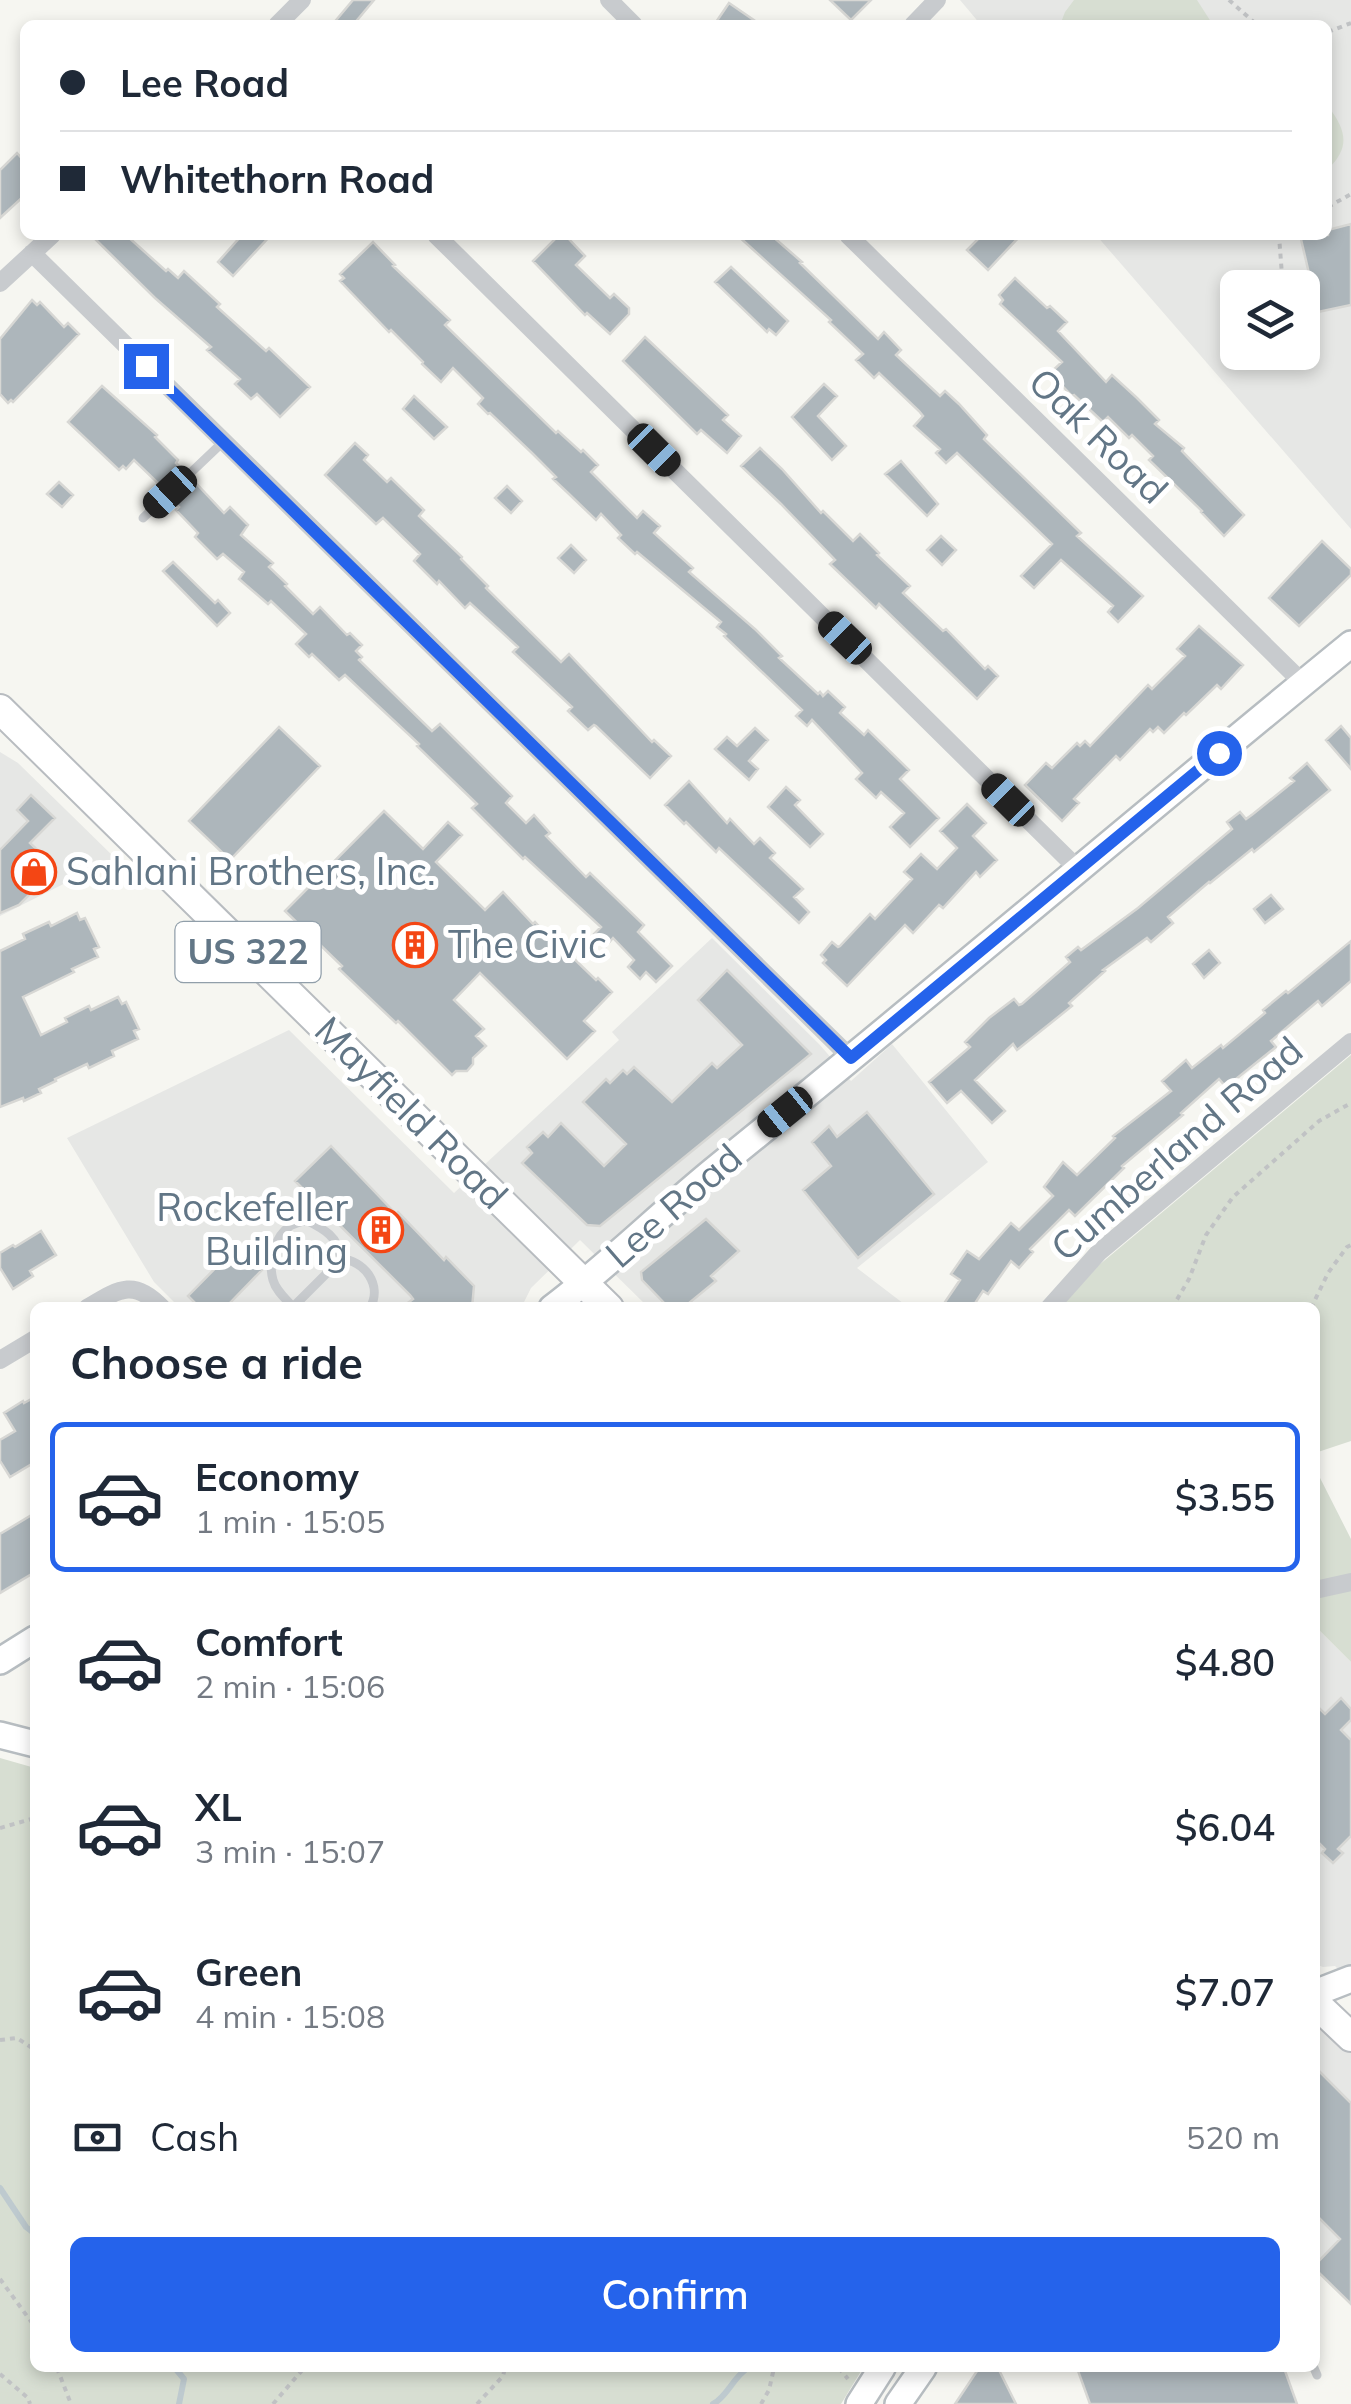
<!DOCTYPE html>
<html lang="en">
<head>
<meta charset="utf-8">
<style>
  body { margin:0; font-family:Mulish,sans-serif; background:#f2f2f3; color:#1f2937; height:100vh; display:flex; flex-direction:column; font-size:38px; white-space:nowrap }
  * { box-sizing:border-box; margin:0 }
  p { font-size:32px; color:#747a83 }
  .icon { flex:none; width:55px; height:55px; fill:none; stroke:currentColor; stroke-width:2; stroke-linecap:round; stroke-linejoin:round }
  .map { position:relative; flex:1; overflow:hidden }
  .details { position:absolute; left:30px; top:1302px; width:1290px; height:1070px; display:flex; flex-direction:column; background:#fff; border-radius:15px; box-shadow:0 5px 15px #0003 }
  .details>* { flex:none }
  .guide { position:absolute; left:20px; top:20px; width:1312px; height:220px; border-radius:15px; box-shadow:0 5px 15px #0003; display:grid; align-content:center; height:220px; padding:0 40px; background:#fff }
  .tools { position:absolute; left:1220px; top:270px; display:grid; gap:20px }
  .tools a { display:grid; place-items:center; width:100px; height:100px; border-radius:15px; background:#fff; box-shadow:0 5px 15px #0003; font-size:50px }
  .end { position:absolute; width:45px; height:45px; margin:-22px; border:12px solid #2563eb; background:#fff; box-shadow:0 0 0 5px #fff }
  .from { border-radius:50% }
  .car { position:absolute; width:30px; height:60px; margin:-30px -15px; border-radius:12px; box-shadow:0 0 8px 2px #0007; background:linear-gradient(#222 24%,#8ab4d8 0 40%,#222 0 76%,#8ab4d8 0 86%,#222 0) }
  .guide b { display:flex; align-items:center; gap:35px; height:95px; font-size:38px }
  .guide b+b { border-top:2px solid #e0e1e3 }
  .guide i { width:25px; height:25px; background:#1f2937 }
  ul { padding:0; list-style:none }
  li { display:flex; align-items:center; gap:30px; height:150px; margin:0 20px 15px; padding:0 20px; border:5px solid transparent; border-radius:15px }
  li div { flex:1 }
  li b { display:block; font-size:38px }
  li em { font-style:normal; font-weight:600 }
  li.on { border-color:#2563eb }
  li>.icon { width:90px; height:90px; stroke-width:1.5 }
  h2 { padding:0 40px; font-size:45px; line-height:120px }
  .pay { display:flex; align-items:center; gap:25px; height:110px; padding:0 40px; font-size:38px }
  .pay p { margin-inline-start:auto }
  .primary-button { display:flex; gap:20px; margin-top:auto; padding:20px 40px }
  .primary-button a { flex:1; height:115px; border-radius:15px; background:#2563eb; color:#fff; font-size:40px; font-weight:600; line-height:115px; text-align:center }
  .map>svg:first-child { display:block }
  .built { fill:#e6e7e5; fill-rule:evenodd }
  .green { fill:#d7ded2 }
  .lines { fill:none; stroke-linecap:round; stroke-linejoin:round }
  .stream { stroke:#becacf; stroke-width:6 }
  .building { fill:#adb6bb; stroke:#d7d7d4; stroke-width:2.5 }
  .secondary-casing { stroke:#b7bdc1; stroke-width:30 }
  .primary-casing { stroke:#b8bcc0; stroke-width:32 }
  .path { stroke:#c0c2c4; stroke-width:4; stroke-dasharray:5 5; stroke-linecap:butt }
  .lane { stroke:#c8cbce; stroke-width:9 }
  .street { stroke:#c8cbce; stroke-width:18 }
  .secondary { stroke:#fff; stroke-width:25 }
  .primary { stroke:#fff; stroke-width:28 }
  .route { stroke:#2563eb; stroke-width:12 }
  .labels { text-anchor:middle; stroke-width:10; stroke-linejoin:round; paint-order:stroke }
  .shield { fill:#fff; stroke:#919faa; stroke-width:2.5 }
  .shield-label { font-size:35px; font-weight:bold; fill:#627686 }
  .street-label { font-size:38px; fill:#627686; stroke:#fff }
  .poi-label { font-size:38px; fill:#627686; stroke:#fff; text-anchor:start }
</style>
</head>
<body>
<div class="map">
<svg width="1351" height="2404" viewBox="0 0 1351 2404">
  <rect width="100%" height="100%" fill="#f6f6f1"/>
  <path class="built" d="M960,0H1351V529L1096,235H1328V25H981ZM1238,288H1302V352H1238Z
    M0,752L18,763L115,858L0,916Z
    M712,938L820,1045L851,1081L892,1044L988,1162L857,1268L908,1307H648L580,1240L531,1288L524,1302L516,1307L180,1308L154,1282L67,1138L289,1030L454,1193L619,1040L612,1032Z
    M1315,1626L1351,1662V1982L1335,1966L1323,1967L1315,1964Z
    M1351,2014V2305L1315,2270V2030Z"/>
  <path class="green" d="M1074,0H1197L1213,25H1060L1065,12Z
    M1328,106C1346,130 1351,147 1328,169Z
    M1351,1055V1441L1315,1453V1308H1060L1099,1265Z
    M1315,1468L1351,1539V1662L1315,1626Z
    M0,1758L35,1768V2368H863L841,2404H0Z"/>
  <g class="lines">
    <path class="stream" d="M0,2188L26,2227L35,2234
      M175,2368L184,2379L179,2404
      M713,2404C728,2396 733,2377 748,2368"/>
  </g>
  <path class="building" d="M353,0H374L353,25H332Z
    M830,0H871L851,20Z
    M729,3L761,25H714Z
    M17,153L25,162V195L0,218V170Z
    M1351,224V305L1318,312L1300,235H1328V230Z
    M91,235H126L166,271L168,269L178,278L184,271L220,304L217,307L266,351L269,348L310,387L280,417L257,394L251,399L235,384L240,379L207,350L211,347L155,298Z
    M242,235H271L233,276L218,262Z
    M559,235H565L585,256L576,265L610,298L614,294L629,308V314L610,334L587,313L585,315L533,261Z
    M737,235H771L802,262L800,263L878,339L884,332L901,350L896,355L940,396L945,391L959,404L987,435L984,439L1081,533L1077,536L1143,596L1118,622L1108,612L1113,606L1061,560L1034,588L1021,576L1052,544L957,453L946,463L936,453L940,449L914,426L923,416L919,411L879,373L874,378L856,360L863,354L829,322L831,320Z
    M982,235H1021L988,270L967,250Z
    M373,242L395,265L393,266L450,320L445,325L556,433L558,431L581,452L583,450L598,465L591,472L637,518L643,511L660,526L654,533L693,568L689,572L756,630L782,656L779,658L818,694L820,692L823,696L828,691L845,707L840,713L864,735L868,730L909,770L900,779L939,818L910,847L890,827L904,813L881,792L876,798L856,779L862,773L812,720L807,726L796,716L802,710L724,636L726,634L717,627L721,622L637,552L635,554L618,538L621,535L601,514L596,520L569,494L553,479L556,477L533,454L490,413L488,414L478,404L483,398L453,368L441,382L422,364L423,362L391,330L389,332L340,281L344,278L340,274Z
    M731,267L788,321L776,335L769,329L767,332L715,282Z
    M1015,278L1047,308L1050,306L1067,322L1058,331L1106,382L1112,375L1137,398L1159,420L1155,424L1184,448L1182,451L1244,515L1224,536L1201,512L1202,511L1149,460L1153,456L1132,435L1129,438L1108,417L1103,422L1074,395L1072,396L1050,373L1062,362L1000,304L1003,300L999,295Z
    M32,300L37,305L40,302L64,327L68,323L79,334L13,402L11,400L8,403L0,394V339Z
    M645,337L728,415L723,420L741,436L727,453L701,430L697,434L623,361Z
    M824,384L837,396L818,416L846,446L832,460L792,417Z
    M102,386L157,435L155,437L178,460L176,463L182,469L163,488L134,460L126,469L123,466L119,470L68,422Z
    M414,396L447,427L434,439L403,409Z
    M355,443L368,455L364,460L387,482L391,478L424,510L419,516L462,557L461,559L488,586L486,588L561,662L569,654L652,742L654,740L671,756L650,778L596,726L594,725L588,730L568,711L572,707L513,652L518,647L470,603L465,608L439,581L437,584L414,561L420,554L383,518L376,524L325,475Z
    M760,448L782,469L821,513L823,511L853,541L860,534L879,553L877,555L910,586L903,593L943,631L946,629L985,669L988,666L998,676L977,699L879,604L876,608L830,564L835,560L781,504L741,466Z
    M901,461L938,504L927,516L885,474Z
    M194,481L224,513L230,507L248,525L241,535L273,563L269,567L287,584L285,586L313,614L320,607L347,635L350,633L362,645L356,651L362,657L359,660L432,731L440,724L512,796L506,803L526,823L534,815L550,833L546,836L586,877L590,873L644,925L638,932L672,966L656,982L646,972L640,979L628,967L634,960L613,938L606,946L594,934L601,927L525,857L523,859L472,808L477,804L417,746L419,744L345,675L339,680L312,654L309,657L296,644L306,634L271,601L268,604L239,579L244,572L223,554L217,559L195,537L198,533L176,510L179,507L174,502Z
    M59,482L73,495L62,507L47,494Z
    M507,486L522,501L511,513L495,498Z
    M941,536L956,550L942,565L927,550Z
    M1322,541L1351,569V575L1299,626L1269,598Z
    M571,545L586,560L574,573L558,558Z
    M173,562L215,603L218,600L230,613L217,626L163,571Z
    M1199,626L1243,665L1221,689L1217,685L1186,715L1184,713L1164,733L1158,727L1153,732L1150,729L1120,760L1116,756L1074,799L1079,803L1062,821L1025,785L1046,763L1052,768L1077,743L1080,746L1085,741L1090,746L1148,685L1152,689L1185,656L1177,649Z
    M1341,726L1351,738V769L1326,740Z
    M279,727L320,766L230,860L189,821Z
    M755,728L768,740L749,761L758,769L749,780L715,749L727,737L737,746Z
    M1307,763L1330,790L1254,852L1252,849L1210,883L1209,882L1168,917L1173,923L1151,942L1147,938L1103,970L1105,971L1069,1003L1072,1006L1017,1050L1013,1044L975,1080L1005,1111L992,1123L961,1091L947,1103L929,1082L970,1047L965,1042L989,1018L1014,999L1019,1005L1022,1004L1070,962L1066,957L1078,947L1081,950L1138,908L1232,829L1227,822L1240,812L1246,819L1253,814L1294,781L1290,778Z
    M689,781L727,823L730,819L754,844L760,838L775,853L770,858L803,889L794,897L809,912L799,923L719,848L716,852L686,822L684,824L665,805Z
    M786,787L800,800L795,805L823,834L810,847L768,807Z
    M31,795L55,818L30,843L56,868L19,905L0,913V850L28,821L17,810Z
    M967,804L986,823L973,836L997,860L980,877L976,872L943,908L939,905L913,933L905,925L847,986L823,963L826,960L821,955L832,942L838,947L840,946L870,914L875,919L912,879L904,872L921,854L937,869L957,848L940,831Z
    M384,811L423,849L448,822L462,835L436,862L485,910L503,892L533,924L535,922L563,952L565,950L596,980L598,978L612,992L584,1021L595,1031L567,1059L480,973L454,1000L484,1029L476,1036L486,1046L473,1058V1064L467,1071H456L452,1075L398,1021L396,1023L339,969L342,966L285,911Z
    M1271,895L1283,909L1265,923L1254,909Z
    M77,913L80,920L85,918L99,947L94,949L98,957L72,969L74,972L23,997L41,1035L67,1022L65,1018L89,1006L91,1010L118,997L122,1004L126,1002L139,1029L134,1031L138,1039L112,1051L114,1056L89,1068L87,1064L55,1079L56,1081L39,1089L41,1093L24,1101L23,1098L0,1107V951L25,939L23,934L49,922L51,926Z
    M1351,941V981L1322,1006L1318,1001L1271,1041L1276,1047L1226,1087L1219,1079L1181,1113L1183,1115L1122,1166L1124,1168L1075,1216L1069,1210L1030,1249L1033,1252L1019,1268L1011,1261L988,1294L983,1291L972,1308H941L960,1280L951,1274L967,1251L979,1259L1011,1223L1019,1230L1053,1196L1044,1187L1063,1162L1077,1175L1115,1138L1113,1136L1171,1091L1162,1081L1186,1060L1192,1068L1221,1045L1223,1048L1265,1013L1263,1010L1286,991L1288,993Z
    M1209,950L1220,963L1204,978L1193,964Z
    M727,970L811,1054L600,1226L587,1225L522,1163L532,1153L527,1147L543,1132L548,1137L561,1123L604,1166L626,1144L583,1102L606,1079L610,1083L623,1070L627,1074L634,1067L672,1102L712,1063L717,1068L742,1045L698,1000Z
    M867,1112L934,1194L858,1258L803,1190L831,1166L812,1142L829,1126L837,1137Z
    M331,1146L396,1214L398,1212L444,1260L446,1257L474,1286L472,1308H401L413,1299L410,1295L295,1181Z
    M706,1219L739,1251L711,1276L716,1281L683,1308H669L642,1280L641,1272Z
    M41,1231L56,1255L30,1271L33,1276L13,1289L0,1268V1253L13,1245L15,1247Z
    M237,1246L262,1270L225,1308H200L188,1296Z
    M35,1397V1462L10,1477L0,1461V1440L15,1431L4,1413L23,1401L24,1403Z
    M35,1513V1572L0,1593V1534Z
    M1341,1698L1351,1709V1720L1341,1730L1351,1740V1836L1338,1849L1343,1853L1333,1863L1322,1853L1325,1849L1315,1839V1704L1325,1714Z
    M1315,2067L1351,2103V2304L1315,2269V2265L1340,2239L1315,2214Z
    M979,2368H996L999,2370L1016,2404H955Z
    M1077,2368H1284L1297,2404H1090Z"/>
  <g class="lines">
    <defs>
      <path id="secondary" d="M552,1308C610,1264 662,1212 719,1166C932,994 1139,817 1351,644
        M0,1661L35,1639
        M0,1735L35,1744
        M1315,1993L1351,1979
        M859,2404L882,2368
        M898,2404L923,2368"/>
      <path id="primary" d="M0,709L609,1308
        M1315,2003L1351,2037"/>
    </defs>
    <use href="#secondary" class="secondary-casing"/>
    <use href="#primary" class="primary-casing"/>
    <path class="path" d="M1229,0L1256,24L1261,25
      M1328,32L1351,23
      M1328,207L1351,194
      M1281,235L1279,236L1283,288
      M1224,354L1238,328
      M1172,1308L1189,1279L1206,1235L1233,1197L1319,1121L1351,1103
      M1311,1308L1328,1273L1347,1247L1351,1245
      M0,1828L35,1818
      M0,2040L17,2038L35,2050
      M0,2279L35,2327
      M57,2368L71,2404
      M839,2368L848,2379
      M0,2374L28,2398L30,2404
      M273,2404L304,2368
      M477,2404L503,2376L505,2368
      M761,2404L769,2390L774,2368"/>
    <path class="lane" d="M143,518L223,442
      M341,1259C364,1260 383,1285 370,1308
      M293,1308V1307L341,1259C339,1237 324,1229 306,1220C301,1222 295,1223 290,1226C274,1237 268,1262 273,1280C276,1291 286,1299 293,1307L294,1308
      M1314,2368L1317,2375"/>
    <path class="street" d="M609,0L634,25
      M277,25L302,0
      M913,25L937,0
      M436,235L1079,870
      M848,235L1303,683
      M32,253L851,1058
      M0,283L52,235
      M87,1308C119,1289 134,1278 162,1308
      M1049,1308L1099,1252L1351,1042
      M0,1360L35,1339
      M1315,1590L1351,1582"/>
    <use href="#secondary" class="secondary"/>
    <use href="#primary" class="primary"/>
  </g>
  <g class="lines">
    <path class="route" d="M146,366L851,1058L1219,753"/>
  </g>
  <defs>
    <symbol id="shop-ring" viewBox="-11 -11 22 22"><circle r="9.5" fill="#fff" stroke="#f44614" stroke-width="1.5"/><path d="M-5-2.5h2.3a2.7 3.5 0 0 1 5.4 0H5L5.5 6h-11ZM-1.5-2.5h3a1.5 2.3 0 0 0-3 0Z" fill="#f44614"/></symbol>
    <symbol id="building-ring" viewBox="-11 -11 22 22"><circle r="9.5" fill="#fff" stroke="#f44614" stroke-width="1.5"/><path d="M-4-6H4V6H1V3H-1V6H-4ZM-2.5-4.3h1.7v1.8h-1.7ZM.8-4.3h1.7v1.8H.8ZM-2.5-1h1.7V.8h-1.7ZM.8-1h1.7V.8H.8Z" fill="#f44614"/></symbol>
  </defs>
  <g fill-rule="evenodd">
    <use href="#shop-ring" x="9" y="847" width="50" height="50"/>
    <use href="#building-ring" x="390" y="920" width="50" height="50"/>
    <use href="#building-ring" x="356" y="1205" width="50" height="50"/>
  </g>
  <g class="labels">
    <rect class="shield" x="175.5" y="922" width="145" height="60" rx="8"/>
    <g class="shield-label">
      <text x="248" y="964">US 322</text>
    </g>
    <g class="street-label">
      <text transform="translate(1098 436) rotate(44)" y="13">Oak Road</text>
      <text transform="translate(411 1113) rotate(45)" y="13">Mayfield Road</text>
      <text transform="translate(1177 1149) rotate(-41)" y="13">Cumberland Road</text>
      <text transform="translate(674 1206) rotate(-41)" y="13">Lee Road</text>
    </g>
    <g class="poi-label">
      <text x="66" y="885">Sahlani Brothers, Inc.</text>
      <text x="448" y="958">The Civic</text>
      <text x="348" y="1221" text-anchor="end">Rockefeller<tspan x="348" dy="44">Building</tspan></text>
    </g>
  </g>
</svg>
<div class="tools">
<a><svg class="icon" aria-label="layers" viewBox="0 0 24 24"><path d="M12 4l9 5-9 5-9-5zM3 14l9 5 9-5"/></svg></a>
</div>
<i class="end from" style="left:1219px;top:753px"></i>
<i class="end" style="left:146px;top:366px"></i>
<i class="car" style="left:654px;top:450px;rotate:135deg"></i>
<i class="car" style="left:170px;top:492px;rotate:227deg"></i>
<i class="car" style="left:845px;top:638px;rotate:314deg"></i>
<i class="car" style="left:1008px;top:800px;rotate:315deg"></i>
<i class="car" style="left:785px;top:1112px;rotate:231deg"></i>
<div class="guide">
<b><i class="from"></i>Lee Road</b>
<b><i></i>Whitethorn Road</b>
</div>
<section class="details">
<h2>Choose a ride</h2>
<ul>
<li class="on"><svg class="icon" aria-label="car" viewBox="0 0 24 24"><path d="M5 17H2v-5l4-1 3-4h7l3 4 3 1v5h-3M9 17h6M6 11h13"/><circle cx="7" cy="17" r="2"/><circle cx="17" cy="17" r="2"/></svg><div><b>Economy</b><p>1 min · 15:05</p></div><em>$3.55</em></li>
<li><svg class="icon" aria-label="car" viewBox="0 0 24 24"><path d="M5 17H2v-5l4-1 3-4h7l3 4 3 1v5h-3M9 17h6M6 11h13"/><circle cx="7" cy="17" r="2"/><circle cx="17" cy="17" r="2"/></svg><div><b>Comfort</b><p>2 min · 15:06</p></div><em>$4.80</em></li>
<li><svg class="icon" aria-label="car" viewBox="0 0 24 24"><path d="M5 17H2v-5l4-1 3-4h7l3 4 3 1v5h-3M9 17h6M6 11h13"/><circle cx="7" cy="17" r="2"/><circle cx="17" cy="17" r="2"/></svg><div><b>XL</b><p>3 min · 15:07</p></div><em>$6.04</em></li>
<li><svg class="icon" aria-label="car" viewBox="0 0 24 24"><path d="M5 17H2v-5l4-1 3-4h7l3 4 3 1v5h-3M9 17h6M6 11h13"/><circle cx="7" cy="17" r="2"/><circle cx="17" cy="17" r="2"/></svg><div><b>Green</b><p>4 min · 15:08</p></div><em>$7.07</em></li>
</ul>
<div class="pay"><svg class="icon" aria-label="cash" viewBox="0 0 24 24"><path d="M3 7h18v10H3z"/><circle cx="12" cy="12" r="2"/></svg>Cash<p>520 m</p></div>
<div class="primary-button"><a>Confirm</a></div>
</section>
</div>
</body>
</html>
